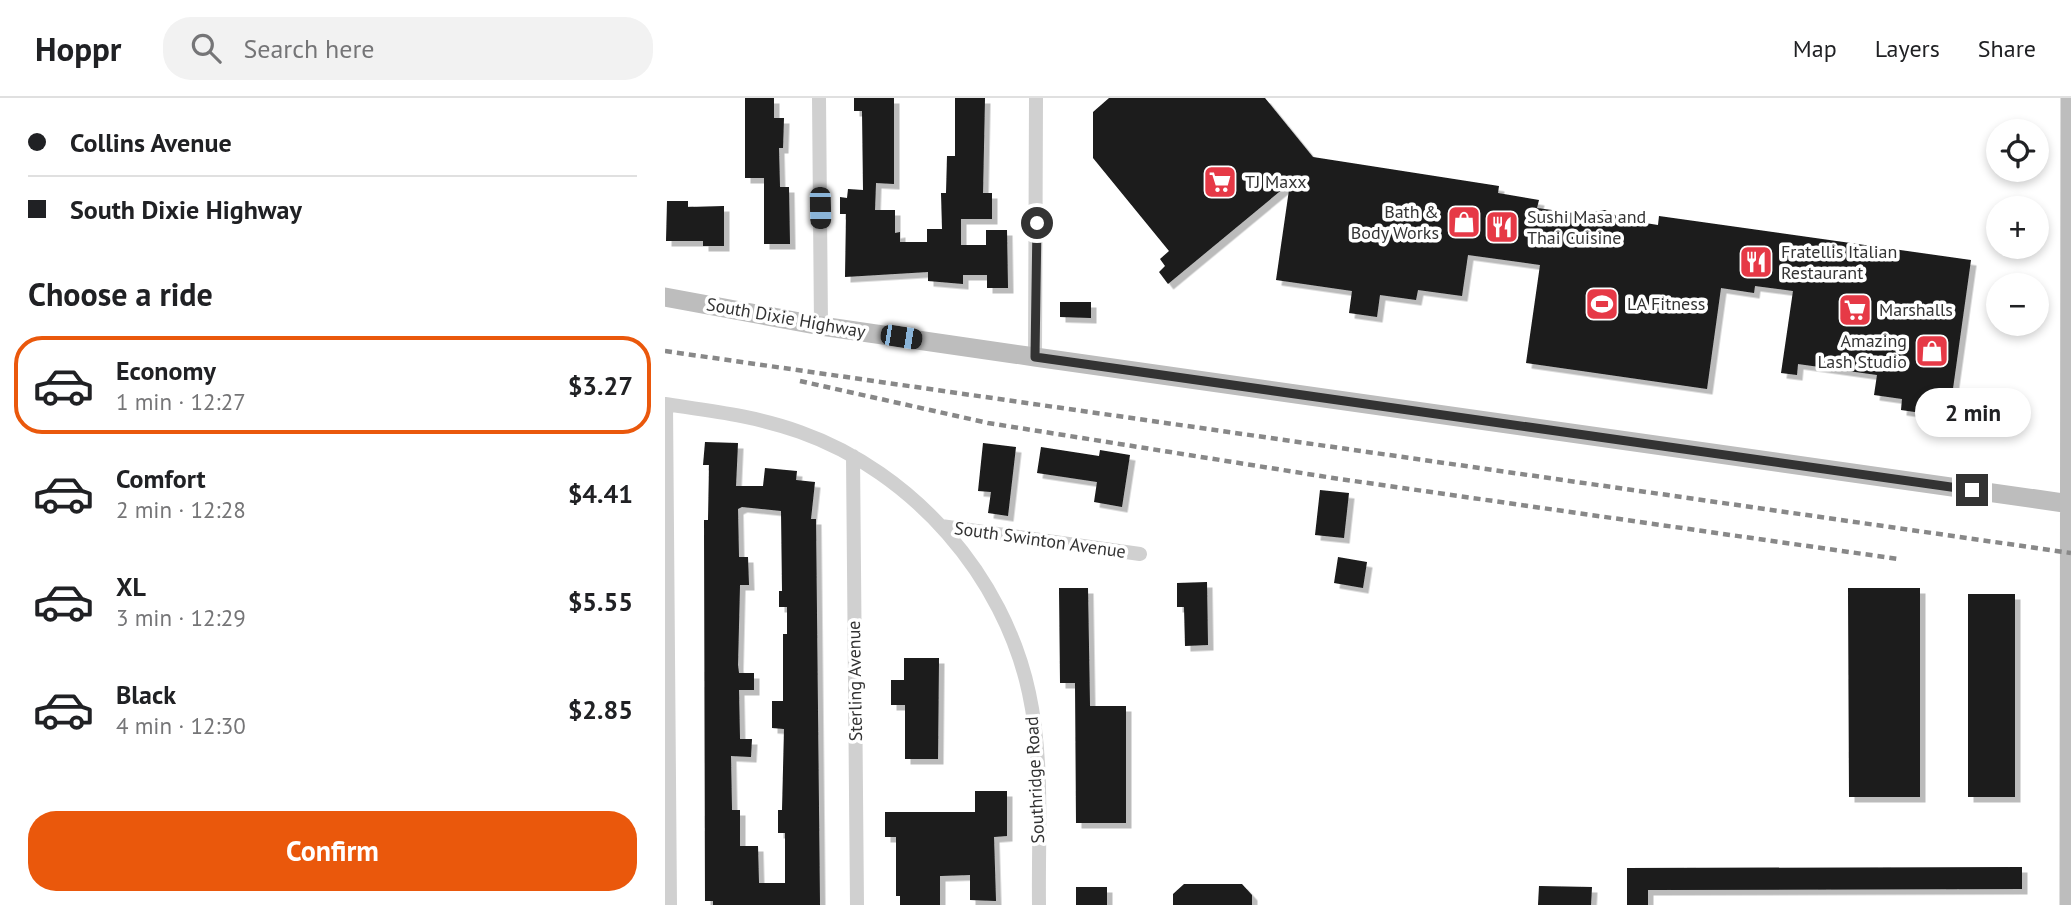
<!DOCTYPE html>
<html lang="en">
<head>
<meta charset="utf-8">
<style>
  body { margin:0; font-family:"PT Sans",sans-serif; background:#f2f2f2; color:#202124; height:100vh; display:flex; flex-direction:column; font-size:26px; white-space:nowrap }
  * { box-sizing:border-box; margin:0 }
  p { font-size:23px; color:#757577 }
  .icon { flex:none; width:38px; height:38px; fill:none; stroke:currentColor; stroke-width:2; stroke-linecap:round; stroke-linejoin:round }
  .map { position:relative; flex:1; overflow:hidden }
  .details { display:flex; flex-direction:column; background:#fff; width:665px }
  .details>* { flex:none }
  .banner { display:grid; align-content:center; height:154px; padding:0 28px; background:#fff }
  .fabs { position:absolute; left:1321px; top:21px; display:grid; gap:14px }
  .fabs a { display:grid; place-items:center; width:63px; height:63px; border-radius:50%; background:#fff; box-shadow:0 4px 10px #0003; font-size:35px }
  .end { position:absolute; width:32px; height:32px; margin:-16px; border:9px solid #333; background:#fff; box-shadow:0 0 0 4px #fff }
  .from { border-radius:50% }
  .bubble { position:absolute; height:49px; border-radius:24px; background:#fff; box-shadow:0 4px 10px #0003; font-size:23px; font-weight:700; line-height:49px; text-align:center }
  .car { position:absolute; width:21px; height:42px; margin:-21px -10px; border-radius:9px; box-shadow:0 0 5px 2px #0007; background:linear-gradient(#222 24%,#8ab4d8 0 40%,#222 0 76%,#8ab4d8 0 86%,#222 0) }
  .banner b { display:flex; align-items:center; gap:24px; height:66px; font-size:26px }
  .banner b+b { border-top:2px solid #e0e0e0 }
  .banner i { width:18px; height:18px; background:#202124 }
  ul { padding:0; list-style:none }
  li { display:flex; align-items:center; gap:21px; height:98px; margin:0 14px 10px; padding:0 14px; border:4px solid transparent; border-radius:28px }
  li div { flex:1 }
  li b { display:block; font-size:26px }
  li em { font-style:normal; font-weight:700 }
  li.on { border-color:#ea580c }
  li>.icon { width:63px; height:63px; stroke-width:1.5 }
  h2 { padding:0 28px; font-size:32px; line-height:84px }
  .button { display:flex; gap:14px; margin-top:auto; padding:14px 28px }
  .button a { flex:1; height:80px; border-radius:28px; background:#ea580c; color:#fff; font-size:28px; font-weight:700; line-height:80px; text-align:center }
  header { display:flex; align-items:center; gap:42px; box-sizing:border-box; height:98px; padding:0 35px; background:#fff; border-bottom:2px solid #e0e0e0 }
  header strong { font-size:33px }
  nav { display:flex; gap:38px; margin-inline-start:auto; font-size:24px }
  .search { width:490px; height:63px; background:#f2f2f2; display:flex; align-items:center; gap:18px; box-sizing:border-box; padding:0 24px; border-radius:28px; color:#757577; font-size:26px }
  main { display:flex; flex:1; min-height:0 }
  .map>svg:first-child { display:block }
  .building { fill:#1a1a1a; fill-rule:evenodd; filter:url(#shadow) }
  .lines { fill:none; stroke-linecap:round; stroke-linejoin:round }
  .street { stroke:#d0d0d0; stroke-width:14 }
  .secondary { stroke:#bdbdbd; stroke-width:19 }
  .rail { stroke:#888; stroke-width:4.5; stroke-dasharray:7 5; stroke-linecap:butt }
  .route { stroke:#333; stroke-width:9 }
  .labels { text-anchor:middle; stroke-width:7; stroke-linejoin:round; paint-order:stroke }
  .poi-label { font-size:18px; fill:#333; stroke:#fff; text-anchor:start }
  .street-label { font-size:18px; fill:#333; stroke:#fff }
</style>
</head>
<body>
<header>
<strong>Hoppr</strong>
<div class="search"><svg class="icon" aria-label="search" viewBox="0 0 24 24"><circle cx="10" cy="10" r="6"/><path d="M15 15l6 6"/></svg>Search here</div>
<nav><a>Map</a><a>Layers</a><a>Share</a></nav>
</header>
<main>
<section class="details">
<div class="banner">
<b><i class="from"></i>Collins Avenue</b>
<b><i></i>South Dixie Highway</b>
</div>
<h2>Choose a ride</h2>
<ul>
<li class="on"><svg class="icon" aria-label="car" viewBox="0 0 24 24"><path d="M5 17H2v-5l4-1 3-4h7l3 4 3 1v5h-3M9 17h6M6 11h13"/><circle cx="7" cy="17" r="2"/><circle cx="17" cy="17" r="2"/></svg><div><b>Economy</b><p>1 min · 12:27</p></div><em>$3.27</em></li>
<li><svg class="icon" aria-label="car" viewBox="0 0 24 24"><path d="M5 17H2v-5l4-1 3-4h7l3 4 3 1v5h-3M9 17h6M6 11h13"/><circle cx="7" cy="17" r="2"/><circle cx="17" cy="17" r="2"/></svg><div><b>Comfort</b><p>2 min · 12:28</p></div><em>$4.41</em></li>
<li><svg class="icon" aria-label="car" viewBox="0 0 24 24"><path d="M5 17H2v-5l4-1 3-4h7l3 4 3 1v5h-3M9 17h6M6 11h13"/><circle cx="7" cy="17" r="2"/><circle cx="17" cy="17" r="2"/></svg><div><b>XL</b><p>3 min · 12:29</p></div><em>$5.55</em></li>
<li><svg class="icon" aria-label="car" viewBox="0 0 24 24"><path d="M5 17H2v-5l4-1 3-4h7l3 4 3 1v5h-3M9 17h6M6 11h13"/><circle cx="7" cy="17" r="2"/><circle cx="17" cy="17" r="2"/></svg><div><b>Black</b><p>4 min · 12:30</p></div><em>$2.85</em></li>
</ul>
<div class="button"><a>Confirm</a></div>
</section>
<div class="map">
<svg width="1406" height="807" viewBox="0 0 1406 807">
  <defs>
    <filter id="shadow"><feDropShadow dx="5.5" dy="5.5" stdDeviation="0" flood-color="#0004"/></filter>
  </defs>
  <rect width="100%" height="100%" fill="#fff"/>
  <path class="building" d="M80,0H109V20H119L118,50H114L115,89H124L125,146H99V80H80Z
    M189,0H229V86L211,85L210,112H230V135L235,134V144H262V131H277L276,95H281L282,58H290V0H320L318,95H327V121H296V147H321V132H342L343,190H322V177H298V186L263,183V174L180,179L181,116H175V99L182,100L183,91L198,92L197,13H189Z
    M444,0H600L648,59L834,88L833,95L874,102L872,110L917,116L940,112L961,122L993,127L994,118L1306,162L1284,319L1236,312L1237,301L1209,297L1212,277L1133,266L1132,277L1116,275L1128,193L1090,188L1089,195L1056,190L1042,291L861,265L875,167L803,157L797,198L753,192L751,202L715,197L712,219L684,215L687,193L611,182L625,85L503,186L494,174L500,168L495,161L504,153L428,60V14Z
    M2,103H23V109L59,108V148H38V143H1Z
    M395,204H426V220L395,219Z
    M40,344L73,345L71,388H98L100,370L132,373L131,382L150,384L146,421H151L155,807H48V803H40L39,422H43L44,367H38ZM77,409L116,413L117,493H114V509H122V536H118V603H107V630L119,631L117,712H113V735H120V785H94L93,748H75V712H67L66,658L86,659L87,641H75L74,592H89V575H74L73,567L75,487H84L83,459H74L73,411Z
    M318,345L351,349L343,418L323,415L326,394L313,393Z
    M376,349L434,358L435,352L465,357L457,409L429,404L432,384L372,375Z
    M655,392L684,395L679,440L650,437Z
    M673,459L702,464L698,490L669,485Z
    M542,484L543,547L520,548L519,509H512V485Z
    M394,490H423L425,608H461V725H411L410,585H395Z
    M1183,490H1255V699H1184Z
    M1303,496H1350V699H1303Z
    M239,560H274L273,661H240V607H226V582H239Z
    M310,693H342V738L329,739L331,803L305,802V777L275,778V807H235V798H231V739H220V714H310Z
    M1357,769V791L983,792V807H962V770Z
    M519,786H577L587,797V807H508V796Z
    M874,788L927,789L926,807H873Z
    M411,789H442V807H411Z"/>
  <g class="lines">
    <path class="street" d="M154,0L156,228
      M370,259L371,0
      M0,306C46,313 91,318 135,334C248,374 339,478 364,595C379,664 373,737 374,807
      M1,306L5,807
      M188,358L192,807
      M276,428L475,456"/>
    <path class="secondary" d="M0,199L156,228L370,259L1406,406
      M1404,807L1405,0"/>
    <path class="rail" d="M0,253L1406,455
      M135,283L323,325L668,380L1233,461"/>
  </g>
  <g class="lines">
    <path class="route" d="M372,125L370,259L1307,392"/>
  </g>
  <defs>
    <symbol id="supermarket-square" viewBox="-11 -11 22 22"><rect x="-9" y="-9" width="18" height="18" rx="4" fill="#e63946" stroke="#fff"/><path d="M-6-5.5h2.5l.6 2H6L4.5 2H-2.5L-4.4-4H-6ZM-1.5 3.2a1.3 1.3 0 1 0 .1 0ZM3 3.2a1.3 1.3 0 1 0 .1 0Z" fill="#fff"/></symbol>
    <symbol id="shop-square" viewBox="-11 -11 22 22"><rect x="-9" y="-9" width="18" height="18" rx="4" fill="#e63946" stroke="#fff"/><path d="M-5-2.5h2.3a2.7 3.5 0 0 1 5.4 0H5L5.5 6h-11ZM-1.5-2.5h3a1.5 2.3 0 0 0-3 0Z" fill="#fff"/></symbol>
    <symbol id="restaurant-square" viewBox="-11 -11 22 22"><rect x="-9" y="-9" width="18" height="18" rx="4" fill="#e63946" stroke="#fff"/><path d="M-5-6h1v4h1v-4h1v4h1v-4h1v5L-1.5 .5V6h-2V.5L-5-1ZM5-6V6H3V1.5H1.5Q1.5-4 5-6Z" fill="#fff"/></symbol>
    <symbol id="stadium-square" viewBox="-11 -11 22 22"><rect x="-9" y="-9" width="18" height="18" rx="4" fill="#e63946" stroke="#fff"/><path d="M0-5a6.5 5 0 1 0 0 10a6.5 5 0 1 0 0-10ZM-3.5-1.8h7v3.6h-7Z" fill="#fff"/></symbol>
  </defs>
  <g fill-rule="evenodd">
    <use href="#supermarket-square" x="536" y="65" width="38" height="38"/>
    <use href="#shop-square" x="780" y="105" width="38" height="38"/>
    <use href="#restaurant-square" x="818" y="110" width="38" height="38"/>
    <use href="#restaurant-square" x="1072" y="145" width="38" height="38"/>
    <use href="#stadium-square" x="918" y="187" width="38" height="38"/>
    <use href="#supermarket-square" x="1171" y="193" width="38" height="38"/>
    <use href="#shop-square" x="1248" y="234" width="38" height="38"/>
  </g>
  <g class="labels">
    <g class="poi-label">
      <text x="580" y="90">TJ Maxx</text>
      <text x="774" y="120" text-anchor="end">Bath &amp;<tspan x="774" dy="21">Body Works</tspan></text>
      <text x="862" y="125">Sushi Masa and<tspan x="862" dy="21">Thai Cuisine</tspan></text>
      <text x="1116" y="160">Fratellis Italian<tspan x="1116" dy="21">Restaurant</tspan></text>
      <text x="962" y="212">LA Fitness</text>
      <text x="1214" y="218">Marshalls</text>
      <text x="1242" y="249" text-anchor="end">Amazing<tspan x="1242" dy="21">Lash Studio</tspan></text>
    </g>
    <g class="street-label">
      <text transform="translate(121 220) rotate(10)" y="6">South Dixie Highway</text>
      <text transform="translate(375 442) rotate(8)" y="6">South Swinton Avenue</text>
      <text transform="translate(190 583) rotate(-91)" y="6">Sterling Avenue</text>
      <text transform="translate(370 682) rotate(-93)" y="6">Southridge Road</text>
    </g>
  </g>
</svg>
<div class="fabs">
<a><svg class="icon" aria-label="locate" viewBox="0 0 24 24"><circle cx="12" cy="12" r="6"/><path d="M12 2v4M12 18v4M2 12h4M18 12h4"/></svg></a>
<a>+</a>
<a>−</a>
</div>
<i class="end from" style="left:372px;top:125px"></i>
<i class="end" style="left:1307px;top:392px"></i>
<div class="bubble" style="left:1250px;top:290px;width:116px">2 min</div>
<i class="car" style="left:155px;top:110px;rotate:179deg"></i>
<i class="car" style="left:236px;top:239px;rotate:99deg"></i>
</div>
</main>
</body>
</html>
